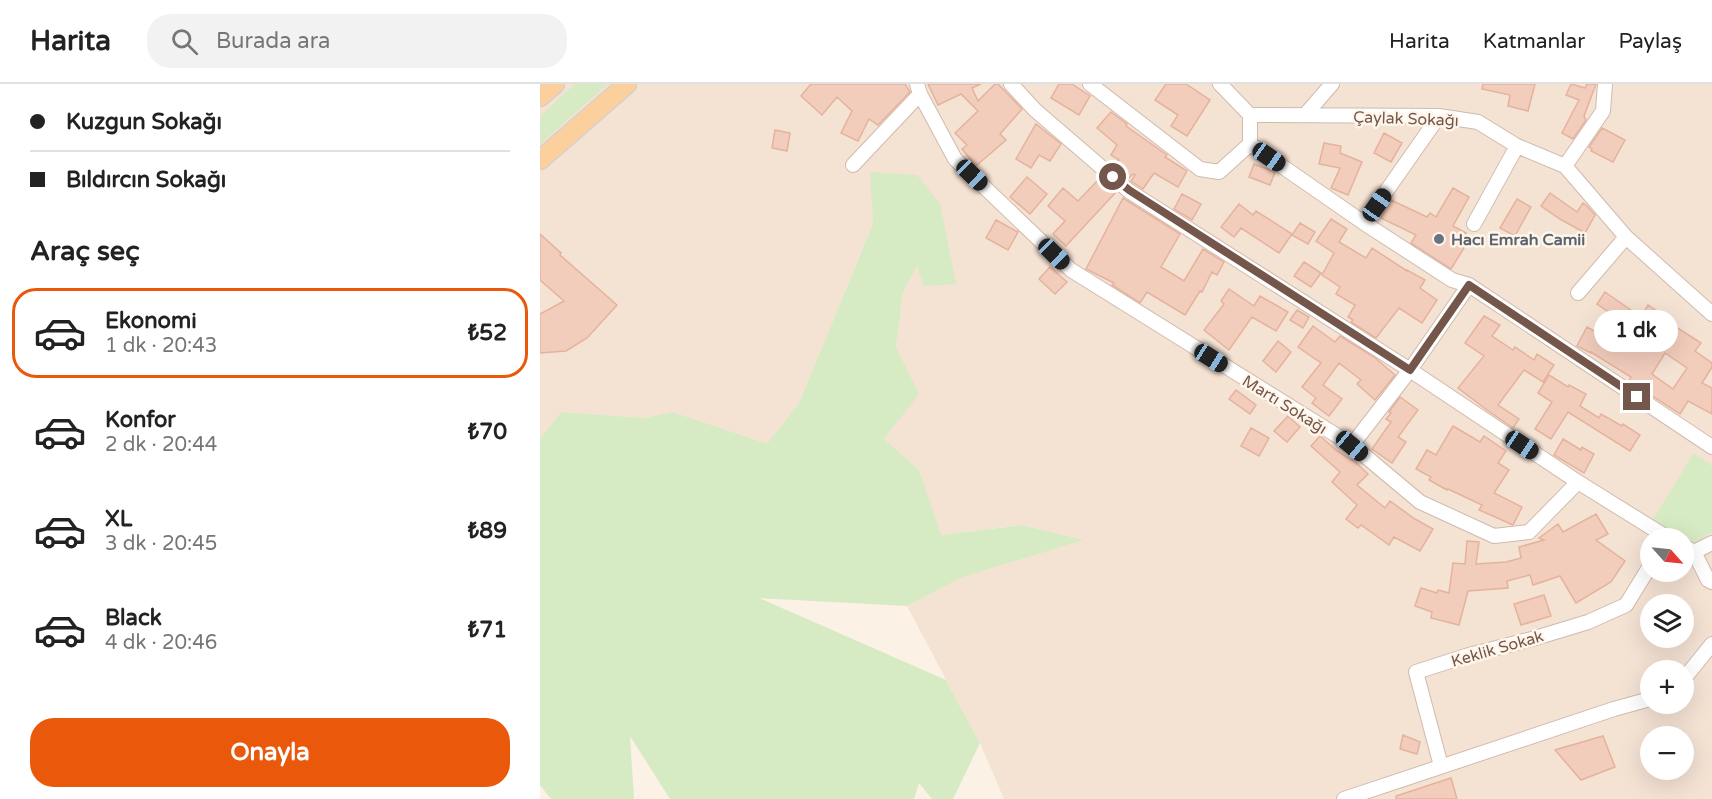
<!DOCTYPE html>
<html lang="tr">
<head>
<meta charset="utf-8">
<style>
  body { margin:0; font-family:"Varela Round",sans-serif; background:#f2f2f2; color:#222; height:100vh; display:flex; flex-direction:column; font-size:22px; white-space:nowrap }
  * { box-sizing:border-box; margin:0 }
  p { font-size:20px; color:#767676 }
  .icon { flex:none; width:33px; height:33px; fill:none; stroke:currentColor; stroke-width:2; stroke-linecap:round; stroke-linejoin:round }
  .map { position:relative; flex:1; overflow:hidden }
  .panel { display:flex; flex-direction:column; background:#fff; width:540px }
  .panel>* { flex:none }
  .top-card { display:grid; align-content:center; height:132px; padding:0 30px; background:#fff }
  .needle { width:39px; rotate:117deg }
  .controls { position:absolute; left:1100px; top:444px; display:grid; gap:12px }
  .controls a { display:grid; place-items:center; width:54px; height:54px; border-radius:50%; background:#fff; box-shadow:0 6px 24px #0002; font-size:30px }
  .end { position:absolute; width:27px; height:27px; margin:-14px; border:8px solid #75564a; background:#fff; box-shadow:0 0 0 3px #fff }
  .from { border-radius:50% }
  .bubble { position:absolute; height:42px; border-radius:21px; background:#fff; box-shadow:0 6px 24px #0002; font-size:20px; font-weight:800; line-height:42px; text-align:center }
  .car { position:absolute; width:18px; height:36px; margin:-18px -9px; border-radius:8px; box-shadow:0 0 4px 2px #0007; background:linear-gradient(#222 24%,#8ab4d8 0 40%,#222 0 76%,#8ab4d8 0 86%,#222 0) }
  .top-card b { display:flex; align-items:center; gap:21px; height:57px; font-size:22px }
  .top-card b+b { border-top:2px solid #e0e0e0 }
  .top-card i { width:15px; height:15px; background:#222 }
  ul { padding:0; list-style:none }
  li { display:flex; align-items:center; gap:18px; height:90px; margin:0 12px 9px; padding:0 18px; border:3px solid transparent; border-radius:24px }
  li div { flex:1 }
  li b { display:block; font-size:22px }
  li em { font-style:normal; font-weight:800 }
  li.current { border-color:#ea580c }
  li>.icon { width:54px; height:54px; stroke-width:1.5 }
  h2 { padding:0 30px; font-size:27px; line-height:72px }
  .button { display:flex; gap:12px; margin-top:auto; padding:12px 30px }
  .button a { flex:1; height:69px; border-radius:24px; background:#ea580c; color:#fff; font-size:24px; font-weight:800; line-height:69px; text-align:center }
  header { display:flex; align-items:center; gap:36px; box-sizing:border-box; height:84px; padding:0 30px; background:#fff; border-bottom:2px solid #e0e0e0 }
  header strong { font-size:28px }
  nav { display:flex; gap:33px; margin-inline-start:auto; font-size:21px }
  .search { width:420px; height:54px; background:#f2f2f2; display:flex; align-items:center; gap:15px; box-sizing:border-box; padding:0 21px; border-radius:24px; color:#767676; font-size:22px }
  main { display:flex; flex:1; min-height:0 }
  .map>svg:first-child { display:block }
  .residential { fill:#f4e2d3; fill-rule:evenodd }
  .green { fill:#d6eac3 }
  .building { fill:#f2cdbc; stroke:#e5b29d; stroke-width:1.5; fill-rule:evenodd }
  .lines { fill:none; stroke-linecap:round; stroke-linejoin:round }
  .minor-casing { stroke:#d0baae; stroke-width:16 }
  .major-casing { stroke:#d8d0cc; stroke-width:21 }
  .minor { stroke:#fff; stroke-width:14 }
  .major { stroke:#fbd09d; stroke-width:18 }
  .route { stroke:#75564a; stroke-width:8 }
  .worship-dot { fill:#6b7280; stroke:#fff6eb; stroke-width:2 }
  .labels { text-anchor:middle; stroke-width:5; stroke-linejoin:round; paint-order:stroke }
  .street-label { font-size:16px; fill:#75564a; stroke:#fff6eb }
  .worship-label { font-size:16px; font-weight:bold; fill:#5b616d; stroke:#fff6eb; text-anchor:start }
</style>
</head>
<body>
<header>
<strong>Harita</strong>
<div class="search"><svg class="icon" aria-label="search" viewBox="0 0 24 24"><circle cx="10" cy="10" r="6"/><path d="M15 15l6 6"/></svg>Burada ara</div>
<nav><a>Harita</a><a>Katmanlar</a><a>Paylaş</a></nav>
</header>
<main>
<section class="panel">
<div class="top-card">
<b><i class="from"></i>Kuzgun Sokağı</b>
<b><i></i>Bıldırcın Sokağı</b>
</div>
<h2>Araç seç</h2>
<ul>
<li class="current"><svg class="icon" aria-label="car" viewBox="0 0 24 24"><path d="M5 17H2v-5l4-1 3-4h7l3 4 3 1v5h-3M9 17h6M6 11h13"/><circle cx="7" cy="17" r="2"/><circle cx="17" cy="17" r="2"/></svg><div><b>Ekonomi</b><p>1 dk · 20:43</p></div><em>₺52</em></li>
<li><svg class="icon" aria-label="car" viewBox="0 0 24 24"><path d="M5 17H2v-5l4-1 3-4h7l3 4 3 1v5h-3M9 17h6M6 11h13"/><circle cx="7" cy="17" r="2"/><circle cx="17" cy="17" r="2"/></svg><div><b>Konfor</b><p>2 dk · 20:44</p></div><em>₺70</em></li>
<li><svg class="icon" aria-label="car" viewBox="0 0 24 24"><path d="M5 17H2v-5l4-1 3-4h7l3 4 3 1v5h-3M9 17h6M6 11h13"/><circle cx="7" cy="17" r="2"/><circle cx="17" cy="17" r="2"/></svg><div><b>XL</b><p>3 dk · 20:45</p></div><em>₺89</em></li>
<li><svg class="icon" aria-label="car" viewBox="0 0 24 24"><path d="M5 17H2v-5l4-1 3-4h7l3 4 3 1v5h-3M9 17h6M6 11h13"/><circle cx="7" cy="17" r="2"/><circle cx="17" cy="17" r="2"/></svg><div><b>Black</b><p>4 dk · 20:46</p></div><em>₺71</em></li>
</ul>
<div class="button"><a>Onayla</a></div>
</section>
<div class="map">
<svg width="1172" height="715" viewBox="0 0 1172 715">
  <rect width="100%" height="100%" fill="#fcf1e5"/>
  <path class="residential" d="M0,0H1172V715H464L440,659L367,522L423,493L541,456L481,441L400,451L379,386L344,355L378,310L356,263L363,208L377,181L416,200L331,88L333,140L259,319L227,361L134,329L106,334L21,328L0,355ZM1110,454H1143V488H1110ZM1110,520H1143V554H1110ZM1110,586H1143V620H1110ZM1110,652H1143V686H1110Z"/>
  <path class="green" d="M35,0H68L0,60V32Z
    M330,88L377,91L400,120L416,200L384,202L377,182L363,208L356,263L379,310L344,355L379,386L401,451L481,441L543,456L423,493L367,522L219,514L406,596L440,659L413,715H392L379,699L374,715H130L90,652L94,715H11L0,701V355L21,328L106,334L132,328L227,360L259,319L333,140Z
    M1154,369L1172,382V448L1154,459L1144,461L1143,454H1134L1110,440Z"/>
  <path class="building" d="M271,0H365L370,8L338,41L329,35L318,57L301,49L312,27L297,13L282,31L261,12Z
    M388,0H441L432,4L438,17L455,0H458L482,25L460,50L466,56L436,82L422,65L427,61L415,49L438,27L421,10L398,21Z
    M519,0H532L550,12L539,31L511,14Z
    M626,0H646L670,16L647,52L631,42L638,31L615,16Z
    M943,0H995L988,27L968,22L970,11L942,5Z
    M1031,0L1045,4L1047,0H1056L1044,32L1046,36L1033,55L1022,49L1039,16L1026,11Z
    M571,28L587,40L586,42L627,71L625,73L647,87L638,103L614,89L603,105L591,97L595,91L593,90L588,95L573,81L579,76L571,71L577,61L557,44Z
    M496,40L521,60L510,77L499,71L491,84L476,75Z
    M1062,44L1085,56L1073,78L1051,67L1052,65L1049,63Z
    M235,46L250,49L247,67L232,64Z
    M844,49L862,59L851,78L834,69Z
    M784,59L801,62L800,69L822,78L808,111L791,104L800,84L779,80Z
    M714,80L735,88L730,101L709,93Z
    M487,93L507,110L490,130L470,113Z
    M560,94L576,108L526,162L513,150L525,137L508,122L523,104L538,117Z
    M913,104L929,113L913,142L926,149L924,164L911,185L871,159L876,151L841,134L851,116L887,133L890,129L896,133Z
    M1010,109L1037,128L1043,119L1047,122L1055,131L1045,149L1020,135L1001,122Z
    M642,110L661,120L652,136L634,125Z
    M583,114L640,150L621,183L644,197L663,165L684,178L677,191L672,188L662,208L660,207L645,231L607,208L600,219L572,201L574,199L546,185Z
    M977,115L991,123L975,152L960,144Z
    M699,120L713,131L716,127L752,150L739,169L701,144L694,153L681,143Z
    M791,135L807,145L799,158L826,174L832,164L867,187V186L885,196L880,204L897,216L882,239L859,224L836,254L811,238L813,236L808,233L815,221L796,210L800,203L782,191L794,169L776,157Z
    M456,136L478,148L468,166L446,154Z
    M760,139L775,148L768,160L752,151Z
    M0,150L21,169L20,171L77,221L47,254L26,267L0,269V230L24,217L0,196Z
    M764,178L781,189L771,203L754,192Z
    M510,183L527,198L515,210L499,195Z
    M689,205L714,222L720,212L748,228L736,247L712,233L689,266L664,246L684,220L681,217Z
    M1065,208L1101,233L1108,221L1123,231L1122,234L1161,259L1155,267L1172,279V283L1162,299L1172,304V330L1148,317L1140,330L1089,297L1091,293L1051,268V269L1037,262L1047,243L1073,257L1085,239L1057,220ZM1125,269L1147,284L1133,305L1112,290Z
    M757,226L769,233L763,244L750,236Z
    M944,232L960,241L952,252L973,266L975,263L994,276L997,270L1014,281L1003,298L984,286L958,321L979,335L973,344L947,326L918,304L944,272L925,259Z
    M773,242L795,258L800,252L834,273L855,291L835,316L817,300L821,296L799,279L783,301L802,315L789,332L772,319L776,314L762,303L781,279L758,263Z
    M738,257L751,268L736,288L723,277Z
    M1009,291L1028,303L1029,301L1046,310L1040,322L1059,334L1061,330L1082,342L1083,340L1100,351L1090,367L1028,328L1011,355L995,345L1012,318L998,309Z
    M696,306L716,321L710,330L689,315Z
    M860,313L878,326L858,353L866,358L852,379L832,365L851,338L846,335L851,329L849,328Z
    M748,332L760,343L747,358L734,347Z
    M913,342L940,358L944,352L966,367L958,379L969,386L954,409L982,423L973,441L939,426L942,421L908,405L907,406L889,396L891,393L876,385L887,366L896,371Z
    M711,344L729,354L719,372L701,362Z
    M780,352L796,366L811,376L812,375L828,390L817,401L845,424L850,417L875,435L893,445L880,467L854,453L849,461L821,441L818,444L806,435L817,421L792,398L800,388L771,362Z
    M1023,355L1041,366L1042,363L1054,370L1044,389L1014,371Z
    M1056,430L1068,450L1056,456L1085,477L1071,498L1036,519L1020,492L993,501L990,491L967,497L968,504L928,507L919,541L891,534L892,528L875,522L881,504L897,509L898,506L909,509L913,479L925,480L927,457L939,458L936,480L966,478L981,474L979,463L1004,456L999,454L1018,440L1023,448Z
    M1004,511L1011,532L981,541L974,520Z
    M863,651L880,658L877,670L860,665Z
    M1063,652L1075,683L1041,696L1015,666Z
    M911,694L917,715H856V712Z"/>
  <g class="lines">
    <defs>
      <path id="minor" d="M377,0L380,10L415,75L531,186L812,361L880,418L954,452L989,448L1038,398
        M471,0L495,26L589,107L870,286L1038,398L1128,454
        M550,0L660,85L679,88L710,60
        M680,0L710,31L899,32L938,38L977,62L1025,82L1086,153L1172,230
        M710,31V60L824,139L912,196L929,201L1172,363
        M765,31L792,0
        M313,81L380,10
        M1025,82L1063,27L1065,0
        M824,139L899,32
        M934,140L977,62
        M1038,209L1086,153
        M812,361L870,286L929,201
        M1143,462L1154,468L1168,496L1172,498
        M1154,468L1172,459
        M1143,596L1172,560
        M901,682L876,588L929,571L992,555L1048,538L1086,521L1110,482
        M804,715L1074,625L1110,615"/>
      <path id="major" d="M0,13L15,0
        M0,76L87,0"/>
    </defs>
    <use href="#minor" class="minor-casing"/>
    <use href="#major" class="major-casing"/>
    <use href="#minor" class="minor"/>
    <use href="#major" class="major"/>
  </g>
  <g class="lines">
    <path class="route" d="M573,93L589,106L870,286L929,201L1097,313"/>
  </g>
  <circle class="worship-dot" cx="899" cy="155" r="6"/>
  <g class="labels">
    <g class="street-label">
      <text transform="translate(866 34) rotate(2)" y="6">Çaylak Sokağı</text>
      <text transform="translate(745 320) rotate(32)" y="6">Martı Sokağı</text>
      <text transform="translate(957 564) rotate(-16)" y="6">Keklik Sokak</text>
    </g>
    <g class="worship-label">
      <text x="911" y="161">Hacı Emrah Camii</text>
    </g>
  </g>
</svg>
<div class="controls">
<a><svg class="needle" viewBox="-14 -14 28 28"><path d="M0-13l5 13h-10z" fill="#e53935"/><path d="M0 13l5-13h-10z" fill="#767676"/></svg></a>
<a><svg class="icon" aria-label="layers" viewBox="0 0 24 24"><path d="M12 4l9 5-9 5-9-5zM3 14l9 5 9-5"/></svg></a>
<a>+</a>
<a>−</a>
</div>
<i class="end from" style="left:573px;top:93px"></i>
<i class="end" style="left:1097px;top:313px"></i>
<div class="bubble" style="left:1054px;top:226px;width:84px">1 dk</div>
<i class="car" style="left:729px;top:73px;rotate:125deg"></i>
<i class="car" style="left:432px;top:91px;rotate:134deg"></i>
<i class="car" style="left:837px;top:121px;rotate:35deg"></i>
<i class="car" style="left:514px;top:170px;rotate:134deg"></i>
<i class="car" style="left:671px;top:274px;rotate:122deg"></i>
<i class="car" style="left:982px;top:361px;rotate:124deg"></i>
<i class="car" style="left:812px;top:362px;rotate:130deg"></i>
</div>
</main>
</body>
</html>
